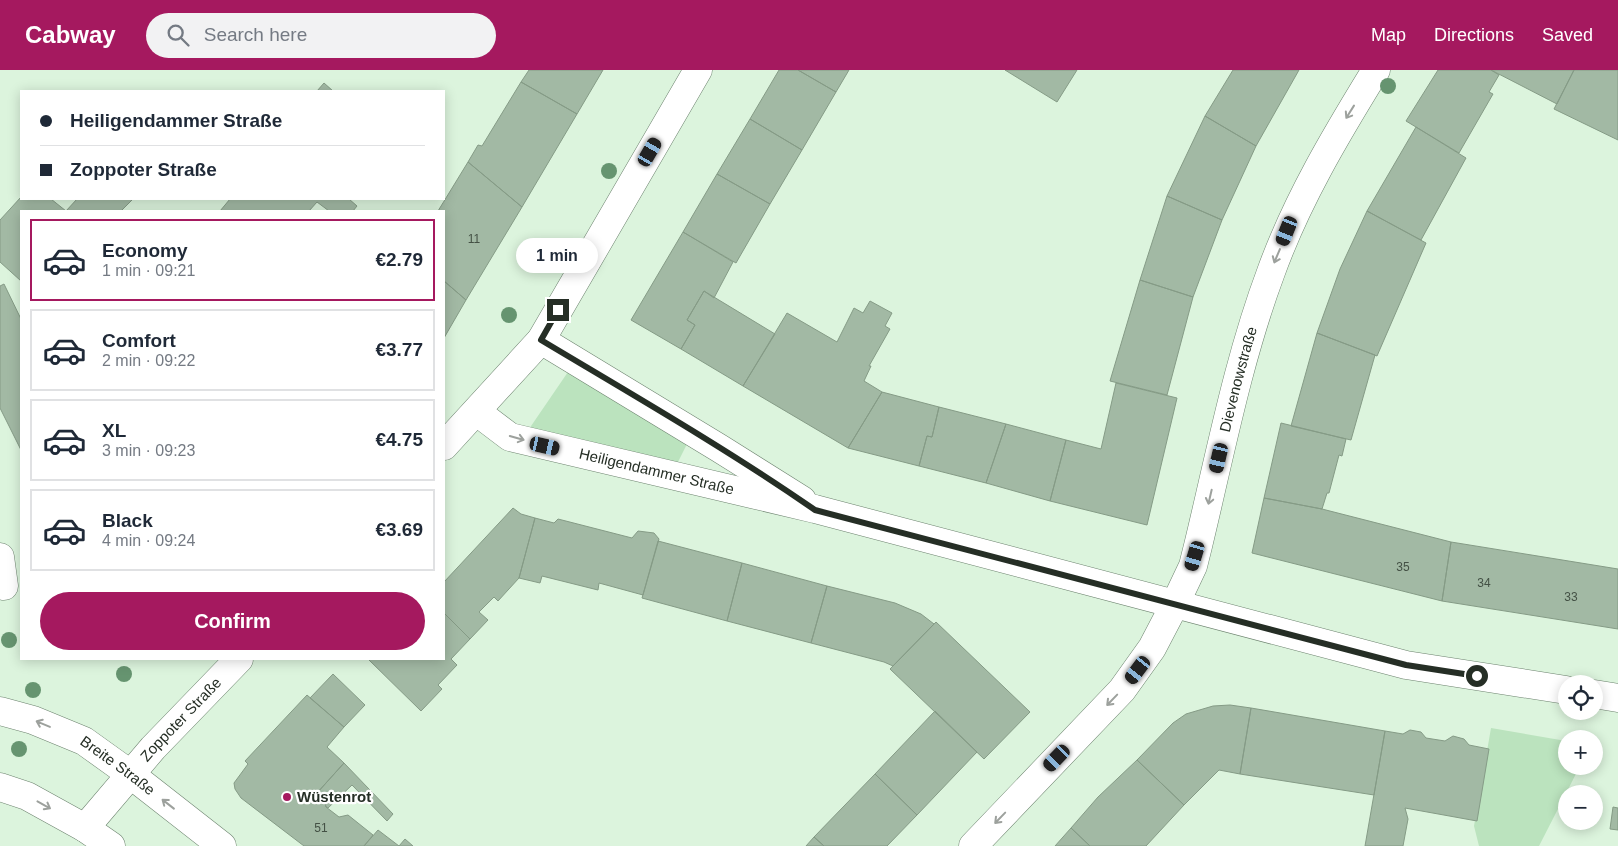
<!DOCTYPE html>
<html lang="en">
<head>
<meta charset="utf-8">
<style>
  body { margin:0; font-family:Helvetica,sans-serif; background:#f2f2f3; color:#1f2937; height:100vh; display:flex; flex-direction:column; font-size:19px; white-space:nowrap }
  * { box-sizing:border-box; margin:0 }
  p { font-size:16px; color:#747a83 }
  .icon { flex:none; width:28px; height:28px; fill:none; stroke:currentColor; stroke-width:2; stroke-linecap:round; stroke-linejoin:round }
  .map { position:relative; flex:1; overflow:hidden }
  .panel { position:absolute; left:20px; top:140px; width:425px; height:450px; display:flex; flex-direction:column; background:#fff; border-radius:0px; box-shadow:0 2px 12px #0003 }
  .panel>* { flex:none }
  .guide { position:absolute; left:20px; top:20px; width:425px; height:110px; border-radius:0px; box-shadow:0 2px 12px #0003; display:grid; align-content:center; height:110px; padding:0 20px; background:#fff }
  .controls { position:absolute; left:1558px; top:605px; display:grid; gap:10px }
  .controls a { display:grid; place-items:center; width:45px; height:45px; border-radius:50%; background:#fff; box-shadow:0 2px 12px #0003; font-size:25px }
  .end { position:absolute; width:22px; height:22px; margin:-11px; border:6px solid #252e25; background:#fff; box-shadow:0 0 0 2px #fff }
  .from { border-radius:50% }
  .bubble { position:absolute; height:35px; border-radius:18px; background:#fff; box-shadow:0 2px 12px #0003; font-size:16px; font-weight:600; line-height:35px; text-align:center }
  .car { position:absolute; width:15px; height:30px; margin:-15px -8px; border-radius:6px; box-shadow:0 0 4px 1px #0007; background:linear-gradient(#222 24%,#8ab4d8 0 40%,#222 0 76%,#8ab4d8 0 86%,#222 0) }
  .guide b { display:flex; align-items:center; gap:18px; height:48px; font-size:19px }
  .guide b+b { border-top:1px solid #e0e1e3 }
  .guide i { width:12px; height:12px; background:#1f2937 }
  ul { padding:9px 0 0; list-style:none }
  li { display:flex; align-items:center; gap:15px; height:82px; margin:0 10px 8px; padding:0 10px; border:2px solid #e0e1e3; border-radius:0px }
  li div { flex:1 }
  li b { display:block; font-size:19px }
  li em { font-style:normal; font-weight:600 }
  li.active { border-color:#a5195f }
  li>.icon { width:45px; height:45px; stroke-width:1.5 }
  .button { display:flex; gap:10px; margin-top:auto; padding:10px 20px }
  .button a { flex:1; height:58px; border-radius:30px; background:#a5195f; color:#fff; font-size:20px; font-weight:600; line-height:58px; text-align:center }
  header { display:flex; align-items:center; gap:30px; box-sizing:border-box; height:70px; padding:0 25px; background:#a5195f; color:#fff }
  header strong { font-size:24px }
  nav { display:flex; gap:28px; margin-inline-start:auto; font-size:18px }
  .search { width:350px; height:45px; background:#f2f2f3; display:flex; align-items:center; gap:12px; box-sizing:border-box; padding:0 18px; border-radius:28px; color:#747a83; font-size:19px }
  .map>svg:first-child { display:block }
  .green { fill:#bbe3be }
  .building { fill:#a2b9a4; stroke:#859b86 }
  .lines { fill:none; stroke-linecap:round; stroke-linejoin:round }
  .minor-casing { stroke:#6c826e; stroke-width:29 }
  .secondary-casing { stroke:#6c826e; stroke-width:29 }
  .minor { stroke:#fff; stroke-width:28 }
  .secondary { stroke:#fff; stroke-width:28 }
  .tree { fill:#669470 }
  .oneway { stroke:#9da19d }
  .route { stroke:#252e25; stroke-width:6 }
  .poi-dot { fill:#a5195f; stroke:#fff; stroke-width:2 }
  .labels { text-anchor:middle; stroke-width:4.5; stroke-linejoin:round; paint-order:stroke }
  .number-label { font-size:12px; fill:#445145 }
  .street-label { font-size:15px; fill:#252e25; stroke:#fff }
  .poi-label { font-size:15px; font-weight:bold; fill:#252e25; stroke:#fff; text-anchor:start }
</style>
</head>
<body>
<header>
<strong>Cabway</strong>
<div class="search"><svg class="icon" aria-label="search" viewBox="0 0 24 24"><circle cx="10" cy="10" r="6"/><path d="M15 15l6 6"/></svg>Search here</div>
<nav><a>Map</a><a>Directions</a><a>Saved</a></nav>
</header>
<div class="map">
<svg width="1618" height="776" viewBox="0 0 1618 776">
  <rect width="100%" height="100%" fill="#dcf4dd"/>
  <path class="green" d="M570,299L689,370L675,398L529,359Z
    M1491,658L1566,671V696H1580L1539,776H1479L1474,756Z"/>
  <path class="building" d="M529,0H603L577,44L521,12Z
    M779,0H798L836,22L802,80L750,49Z
    M798,0H849L836,22Z
    M1005,0H1077L1057,32Z
    M1233,0H1299L1256,76L1205,46Z
    M1438,0H1491L1499,5L1489,22L1493,24L1459,83L1406,51Z
    M1491,0H1574L1557,34Z
    M1574,0H1618V70L1554,39Z
    M521,12L577,44L522,137L468,92L478,75L482,76Z
    M324,13L333,21H317Z
    M1205,46L1256,76L1222,150L1167,126Z
    M750,49L802,80L770,134L717,104Z
    M1416,57L1466,88L1421,170L1367,141Z
    M468,92L522,137L466,230L444,211V141H438Z
    M717,104L770,134L736,193L683,162Z
    M1167,126L1222,150L1193,227L1140,210Z
    M21,127V129H51L66,141H21V211L0,192V150Z
    M77,129H133L121,141H66Z
    M230,129H349L357,136L353,141H329L317,132L309,141H220Z
    M1367,141L1426,173L1377,286L1317,263L1340,199Z
    M683,162L733,192L714,228L704,221L687,250L695,255L681,279L631,250Z
    M1140,210L1193,227L1167,325L1110,311Z
    M444,211L466,230L444,268Z
    M4,214L21,249V380L0,338V216Z
    M704,221L775,264L743,316L681,279L695,255L687,250Z
    M870,231L892,243L885,256L890,259L869,296H871L864,311L882,322L848,378L743,316L787,243L837,272L854,238L863,243Z
    M1317,263L1375,285L1351,370L1291,356Z
    M1116,313L1177,328L1147,455L1050,431L1066,370L1101,379Z
    M882,322L939,337L932,367L927,366L919,396L848,378Z
    M939,337L1006,354L986,413L919,396L927,366L932,367Z
    M1281,353L1346,369L1342,386L1339,385L1329,423H1327L1322,439L1264,428Z
    M1006,354L1066,370L1050,431L986,413Z
    M1264,428L1322,439L1451,472L1442,531L1252,483Z
    M513,438L521,444L535,448L519,508L498,531L494,527L479,542L488,550L470,569L444,543V512Z
    M535,448L554,453L558,449L632,468L638,461L654,463L659,469L643,525L599,513L598,520L542,506L540,513L519,508Z
    M658,471L742,493L727,551L642,528Z
    M1451,472L1618,499V559L1442,531Z
    M742,493L827,516L811,573L727,551Z
    M827,516L895,533L921,544L934,554L893,596L884,592L811,573Z
    M444,543L470,569L451,589L457,595L438,615L442,619L421,641L368,589H444Z
    M936,552L1030,642L984,689L890,599Z
    M333,604L365,635L344,657L310,628Z
    M307,625L344,657L327,677L344,693L317,723L323,727L326,737L339,747L348,745L373,765L364,776H304L241,728L235,719L234,713L248,694L245,691Z
    M1230,635L1251,638L1240,704L1219,700L1184,735L1137,690L1173,653L1186,644L1213,636Z
    M1251,638L1385,661L1374,725L1240,704Z
    M935,641L977,682L917,745L875,704Z
    M1410,660L1421,662L1426,668L1445,671L1453,666L1464,669L1469,675L1489,679L1477,751L1405,738L1408,749L1403,776H1365L1385,661L1403,664Z
    M1137,690L1184,735L1146,776H1090L1071,758L1098,727Z
    M344,693L393,744L387,751L352,715L328,738L326,737L323,727L317,723Z
    M875,704L917,745L887,776H824L814,767Z
    M1613,737L1618,738V760L1610,759Z
    M1071,758L1090,776H1055Z
    M378,760L399,776L405,769L413,776H364Z
    M814,767L824,776H806Z"/>
  <g class="lines">
    <defs>
      <g id="minor">
        <path d="M541,270L719,378L802,430"/>
        <path id="s1" d="M477,342L510,367L815,439L1406,595L1566,620"/>
        <path d="M444,376L541,270L698,0"/>
        <path d="M0,487L4,516"/>
        <path d="M1594,624L1618,628"/>
        <path id="s2" d="M85,758L153,678L239,589"/>
        <path id="s3" d="M973,776L1122,620L1152,578L1175,534L1193,496L1198,476C1220,385 1238,290 1271,202C1297,130 1336,65 1376,0"/>
      </g>
      <g id="secondary">
        <path id="s4" d="M0,641L33,650L84,671L130,704L222,776"/>
        <path d="M0,717L27,726L85,758L111,776"/>
      </g>
    </defs>
    <use href="#minor" class="minor-casing"/>
    <use href="#secondary" class="secondary-casing"/>
    <use href="#minor" class="minor"/>
    <use href="#secondary" class="secondary"/>
  </g>
  <g class="tree">
    <circle cx="1388" cy="16" r="8"/>
    <circle cx="609" cy="101" r="8"/>
    <circle cx="509" cy="245" r="8"/>
    <circle cx="9" cy="570" r="8"/>
    <circle cx="124" cy="604" r="8"/>
    <circle cx="33" cy="620" r="8"/>
    <circle cx="19" cy="679" r="8"/>
  </g>
  <defs><path id="oneway-shaft" d="M-6 0H5M1.5-3L5.5 0L1.5 3" fill="none" stroke-width="1.6" stroke-linecap="round" stroke-linejoin="round" transform="scale(1.25)"/></defs>
  <g class="oneway">
    <use href="#oneway-shaft" transform="translate(1350 42) rotate(122)"/>
    <use href="#oneway-shaft" transform="translate(1277 186) rotate(113)"/>
    <use href="#oneway-shaft" transform="translate(517 368) rotate(16)"/>
    <use href="#oneway-shaft" transform="translate(1210 427) rotate(103)"/>
    <use href="#oneway-shaft" transform="translate(1112 630) rotate(134)"/>
    <use href="#oneway-shaft" transform="translate(43 654) rotate(-157)"/>
    <use href="#oneway-shaft" transform="translate(168 734) rotate(-142)"/>
    <use href="#oneway-shaft" transform="translate(44 735) rotate(29)"/>
    <use href="#oneway-shaft" transform="translate(1000 748) rotate(134)"/>
  </g>
  <g class="lines">
    <path class="route" d="M558,240L541,270C633,325 727,379 815,440L1406,595L1477,606"/>
  </g>
  <circle class="poi-dot" cx="287" cy="727" r="5"/>
  <g class="labels">
    <g class="number-label">
      <text x="474" y="173">11</text>
      <text x="1403" y="501">35</text>
      <text x="1484" y="517">34</text>
      <text x="1571" y="531">33</text>
      <text x="321" y="762">51</text>
    </g>
    <g class="street-label">
      <text dy="5" stroke="none"><textPath href="#s3" startOffset="551">Dievenowstraße</textPath></text>
      <text dy="5" stroke="none"><textPath href="#s1" startOffset="192">Heiligendammer Straße</textPath></text>
      <text dy="5" stroke="none"><textPath href="#s2" startOffset="145">Zoppoter Straße</textPath></text>
      <text dy="5" stroke="none"><textPath href="#s4" startOffset="131">Breite Straße</textPath></text>
    </g>
    <g class="poi-label">
      <text x="297" y="732">Wüstenrot</text>
    </g>
  </g>
</svg>
<div class="controls">
<a><svg class="icon" aria-label="locate" viewBox="0 0 24 24"><circle cx="12" cy="12" r="6"/><path d="M12 2v4M12 18v4M2 12h4M18 12h4"/></svg></a>
<a>+</a>
<a>−</a>
</div>
<i class="end from" style="left:1477px;top:606px"></i>
<i class="end" style="left:558px;top:240px"></i>
<div class="bubble" style="left:516px;top:168px;width:82px">1 min</div>
<i class="car" style="left:650px;top:82px;rotate:30deg"></i>
<i class="car" style="left:1287px;top:161px;rotate:202deg"></i>
<i class="car" style="left:545px;top:376px;rotate:103deg"></i>
<i class="car" style="left:1219px;top:388px;rotate:193deg"></i>
<i class="car" style="left:1195px;top:486px;rotate:197deg"></i>
<i class="car" style="left:1138px;top:600px;rotate:217deg"></i>
<i class="car" style="left:1057px;top:688px;rotate:224deg"></i>
<div class="guide">
<b><i class="from"></i>Heiligendammer Straße</b>
<b><i></i>Zoppoter Straße</b>
</div>
<section class="panel">
<ul>
<li class="active"><svg class="icon" aria-label="car" viewBox="0 0 24 24"><path d="M5 17H2v-5l4-1 3-4h7l3 4 3 1v5h-3M9 17h6M6 11h13"/><circle cx="7" cy="17" r="2"/><circle cx="17" cy="17" r="2"/></svg><div><b>Economy</b><p>1 min · 09:21</p></div><em>€2.79</em></li>
<li><svg class="icon" aria-label="car" viewBox="0 0 24 24"><path d="M5 17H2v-5l4-1 3-4h7l3 4 3 1v5h-3M9 17h6M6 11h13"/><circle cx="7" cy="17" r="2"/><circle cx="17" cy="17" r="2"/></svg><div><b>Comfort</b><p>2 min · 09:22</p></div><em>€3.77</em></li>
<li><svg class="icon" aria-label="car" viewBox="0 0 24 24"><path d="M5 17H2v-5l4-1 3-4h7l3 4 3 1v5h-3M9 17h6M6 11h13"/><circle cx="7" cy="17" r="2"/><circle cx="17" cy="17" r="2"/></svg><div><b>XL</b><p>3 min · 09:23</p></div><em>€4.75</em></li>
<li><svg class="icon" aria-label="car" viewBox="0 0 24 24"><path d="M5 17H2v-5l4-1 3-4h7l3 4 3 1v5h-3M9 17h6M6 11h13"/><circle cx="7" cy="17" r="2"/><circle cx="17" cy="17" r="2"/></svg><div><b>Black</b><p>4 min · 09:24</p></div><em>€3.69</em></li>
</ul>
<div class="button"><a>Confirm</a></div>
</section>
</div>
</body>
</html>
